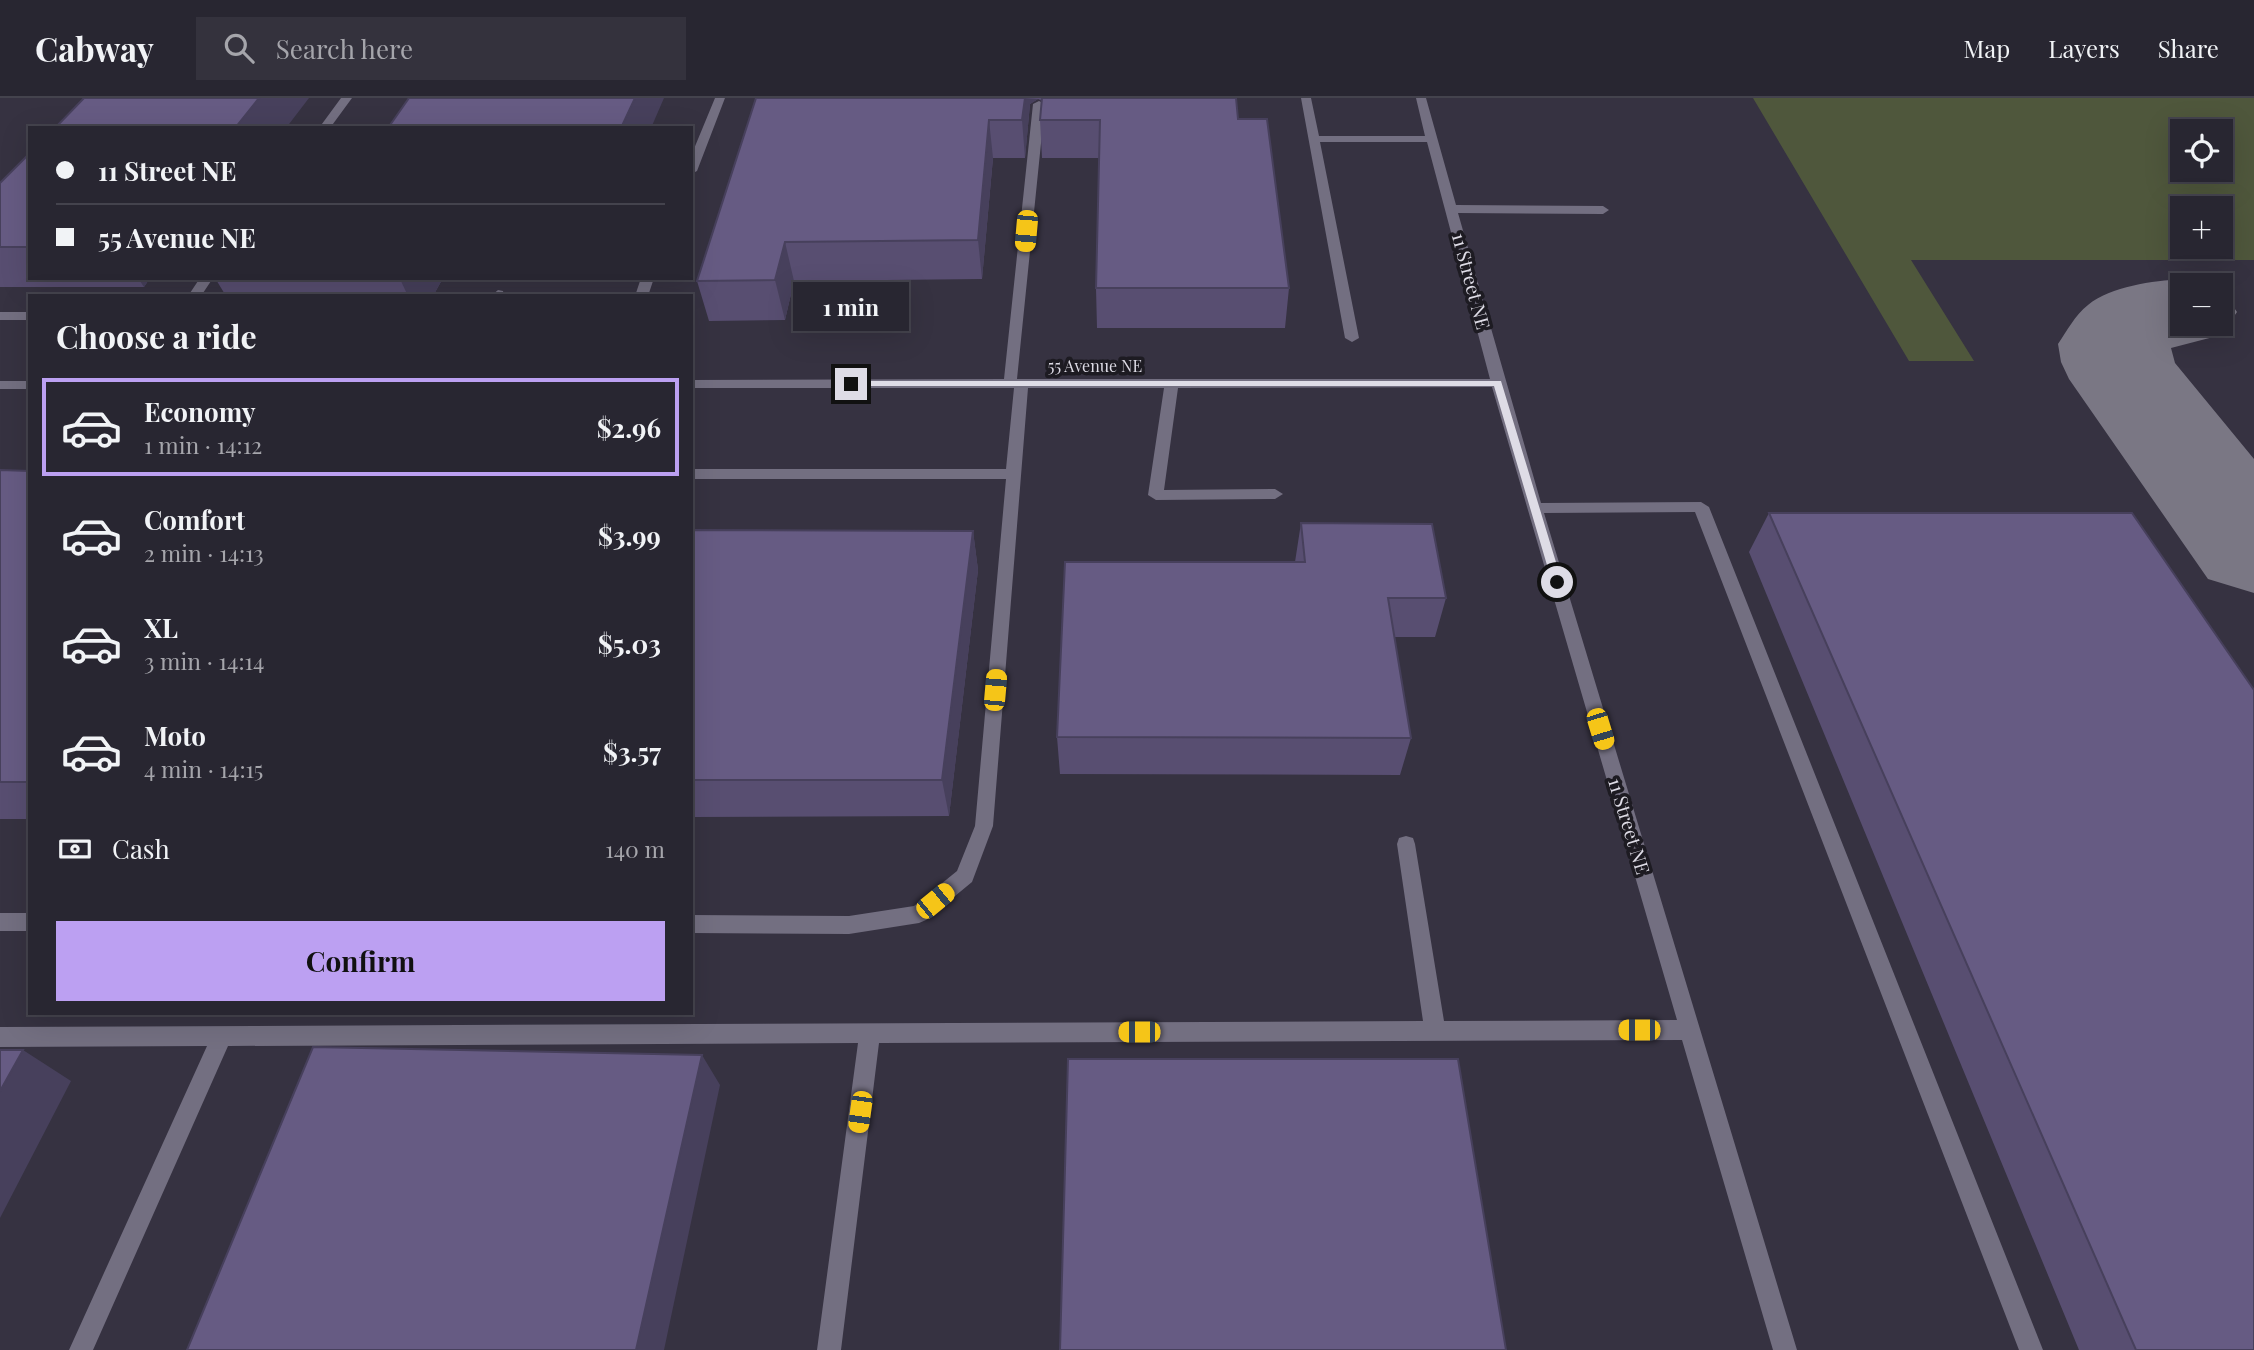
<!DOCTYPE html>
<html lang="en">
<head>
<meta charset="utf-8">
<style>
  body { margin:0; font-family:"Playfair Display",serif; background:#34323d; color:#f1f3f6; height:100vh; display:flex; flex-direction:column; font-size:26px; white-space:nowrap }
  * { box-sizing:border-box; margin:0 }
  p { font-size:23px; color:#a5a5ab }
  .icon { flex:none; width:38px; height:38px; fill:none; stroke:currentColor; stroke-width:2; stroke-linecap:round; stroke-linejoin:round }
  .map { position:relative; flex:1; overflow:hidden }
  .side { position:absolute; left:28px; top:196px; width:665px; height:721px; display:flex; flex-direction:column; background:#282631; border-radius:0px; box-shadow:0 7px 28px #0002,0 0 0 2px #44434d }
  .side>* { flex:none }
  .guide { position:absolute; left:28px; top:28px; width:665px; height:154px; border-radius:0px; box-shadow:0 7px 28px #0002,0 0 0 2px #44434d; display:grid; align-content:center; height:154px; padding:0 28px; background:#282631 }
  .fabs { position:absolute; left:2170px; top:21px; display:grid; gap:14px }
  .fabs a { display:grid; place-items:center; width:63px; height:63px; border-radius:0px; background:#282631; box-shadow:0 7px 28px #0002,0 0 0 2px #44434d; font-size:35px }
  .end { position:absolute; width:32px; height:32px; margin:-16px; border:9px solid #dedce6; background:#111; box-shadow:0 0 0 4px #111 }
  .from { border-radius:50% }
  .bubble { position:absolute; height:49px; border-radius:0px; background:#282631; box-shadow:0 7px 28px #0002,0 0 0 2px #44434d; font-size:23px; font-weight:700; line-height:49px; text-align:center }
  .car { position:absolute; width:21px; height:42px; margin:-21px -10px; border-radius:9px; box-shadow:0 0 5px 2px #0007; background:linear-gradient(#f5c518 24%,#345 0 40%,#f5c518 0 76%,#345 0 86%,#f5c518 0) }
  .guide b { display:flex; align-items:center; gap:24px; height:66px; font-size:26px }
  .guide b+b { border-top:2px solid #44434d }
  .guide i { width:18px; height:18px; background:#f1f3f6 }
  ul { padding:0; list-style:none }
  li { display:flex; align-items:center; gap:21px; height:98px; margin:0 14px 10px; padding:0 14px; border:4px solid transparent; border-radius:0px }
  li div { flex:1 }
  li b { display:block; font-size:26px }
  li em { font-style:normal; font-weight:700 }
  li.selected { border-color:#bca0f2 }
  li>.icon { width:63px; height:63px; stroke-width:1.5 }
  h2 { padding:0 28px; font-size:32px; line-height:84px }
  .pay { display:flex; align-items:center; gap:18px; height:77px; padding:0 28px; font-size:26px }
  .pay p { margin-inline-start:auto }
  .action { display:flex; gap:14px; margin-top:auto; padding:14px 28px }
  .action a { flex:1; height:80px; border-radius:0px; background:#bca0f2; color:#111; font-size:28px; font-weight:700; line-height:80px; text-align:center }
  header { display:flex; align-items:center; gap:42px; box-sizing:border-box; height:98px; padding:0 35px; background:#282631; border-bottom:2px solid #44434d }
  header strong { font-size:33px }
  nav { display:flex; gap:38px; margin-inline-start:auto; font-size:24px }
  .search { width:490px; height:63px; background:#34323d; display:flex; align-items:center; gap:18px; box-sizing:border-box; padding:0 24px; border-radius:0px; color:#a5a5ab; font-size:26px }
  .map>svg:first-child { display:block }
  .green { fill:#4f573c; fill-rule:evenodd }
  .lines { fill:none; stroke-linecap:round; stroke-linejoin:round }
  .taxiway { fill:#7a7784; fill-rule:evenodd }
  .minor { fill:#736f81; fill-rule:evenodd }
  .wall { fill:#584e71 }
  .shaded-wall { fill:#47405c }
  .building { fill:#665b83; stroke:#47405c; stroke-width:2 }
  .route { fill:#dedce6 }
  .labels { text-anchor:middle; stroke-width:7; stroke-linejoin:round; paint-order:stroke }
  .far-street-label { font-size:16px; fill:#dedce6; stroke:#1d1b22 }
  .street-label { font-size:19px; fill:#dedce6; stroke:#1d1b22 }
</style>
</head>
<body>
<header>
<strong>Cabway</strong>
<div class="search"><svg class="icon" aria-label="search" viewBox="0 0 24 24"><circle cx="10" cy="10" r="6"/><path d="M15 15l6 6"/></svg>Search here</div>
<nav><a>Map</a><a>Layers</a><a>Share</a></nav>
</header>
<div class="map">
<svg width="2254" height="1252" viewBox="0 0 2254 1252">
  <rect width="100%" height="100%" fill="#363241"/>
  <path class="green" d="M1753,0H2254V162H1911L1974,263H1909ZM2182,33H2221V72H2182ZM2182,110H2221V149H2182Z"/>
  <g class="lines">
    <path class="taxiway" d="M2182,181L2207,187H2182V226H2221V191L2237,214L2221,237L2171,250L2175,265L2254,361V495L2208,481L2069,281L2061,264L2058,246C2067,233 2075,217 2088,207C2111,188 2153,183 2182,181Z"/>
    <path class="minor" d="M341,0H352L330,30H319Z
      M715,0H725L697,73L691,76V58Z
      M1301,0H1311L1319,38H1425L1416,0H1426L1456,107L1603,108L1609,112L1603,116L1458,115L1541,405L1701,404L1709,409L2043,1252H2019L1695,414L1544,415L1797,1252H1773L1682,942L879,945L841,1252H817L858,945L228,948L93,1252H69L207,948L0,949V929L1423,923L1397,746L1399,740L1406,738L1413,740L1415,746L1444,923L1677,922L1492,289L1178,290L1164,392L1275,391L1283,396L1275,401L1156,402L1148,397L1164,290H1028L993,728L972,784L926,822L919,825L849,836L691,835V817L849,818L914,808L957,773L975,728L1006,381H691V371H1006L1014,290H691V282L1004,281L1033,6L1039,3L1045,6L1017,281H1490L1427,44H1320L1359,240L1352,244L1345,240Z
      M200,180H213L201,198H188Z
      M641,180H654L648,198H635Z
      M498,192L503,193L504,198H491Z
      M0,214H30V222H0Z
      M0,283H30V291H0Z
      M0,815H30V833H0Z"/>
  </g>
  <path class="wall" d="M756,0H1236L1238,21L1289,190L1285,230H1097L1096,190L1099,60H1042L1040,22L1042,3L1038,1L1030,6L1025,60H993L982,181L794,183L785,222L709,223L697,183Z
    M30,55V180H150L144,189H0V85Z
    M215,180H443L433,198H226Z
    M0,372L30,373V721H0Z
    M1769,415L2254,1252H2079L1749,454Z
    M1301,425L1446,500L1435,539H1394L1411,640L1400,677L1060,676L1057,639L1295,464Z
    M691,432L973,433L978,472L949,718L691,719Z"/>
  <path class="shaded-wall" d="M259,0H309L286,30H235Z
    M635,0H664L651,30H621Z
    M1025,0L1038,1L1030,6L1025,60L1022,22Z
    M989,22L993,60L982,181L978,142Z
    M785,144L794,183L785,222L775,182Z
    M138,180H150L144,189Z
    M443,180L433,198H408L400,181Z
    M973,433L978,472L949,718L942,682Z
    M23,952L71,983L0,1120V993Z
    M702,957L720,987L664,1252H636Z"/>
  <path class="building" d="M84,0H259L235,30H55Z
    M409,0H635L621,30H388Z
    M756,0H1025L1022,22H989L978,142L785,144L775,182L697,183Z
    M1042,0H1236L1238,21H1267L1289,190H1096L1100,22H1040Z
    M30,55V149H0V85Z
    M239,180H400V181Z
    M0,372L30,373V684H0Z
    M1769,415H2132L2254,592V1252H2136Z
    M1301,425L1432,426L1446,500H1388L1411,640L1057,639L1065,464H1305Z
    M691,432L973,433L942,682H691Z
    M313,949L702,957L636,1252H187Z
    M0,952H23L0,993Z
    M1068,961H1458L1506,1252H1060Z"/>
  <path class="route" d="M851,283H1501L1562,484L1557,487L1552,484L1494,288H847V284Z"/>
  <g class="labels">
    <g class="far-street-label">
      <text x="1095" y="274">55 Avenue NE</text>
    </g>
    <g class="street-label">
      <text transform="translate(1471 183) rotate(75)" y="7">11 Street NE</text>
      <text transform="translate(1629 728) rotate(73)" y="7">11 Street NE</text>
    </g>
  </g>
</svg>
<div class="fabs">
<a><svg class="icon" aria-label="locate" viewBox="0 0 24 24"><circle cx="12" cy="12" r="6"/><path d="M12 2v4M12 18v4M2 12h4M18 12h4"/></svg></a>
<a>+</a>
<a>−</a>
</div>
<i class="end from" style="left:1557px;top:484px"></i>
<i class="end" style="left:851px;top:286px"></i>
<div class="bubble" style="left:793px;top:184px;width:116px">1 min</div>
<i class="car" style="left:1026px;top:133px;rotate:185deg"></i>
<i class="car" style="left:995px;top:592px;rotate:5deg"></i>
<i class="car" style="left:1600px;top:631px;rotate:163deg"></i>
<i class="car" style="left:935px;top:803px;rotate:51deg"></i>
<i class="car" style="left:1639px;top:932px;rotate:270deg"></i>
<i class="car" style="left:1139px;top:934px;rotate:270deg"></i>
<i class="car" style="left:860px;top:1014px;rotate:188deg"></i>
<div class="guide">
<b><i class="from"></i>11 Street NE</b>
<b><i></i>55 Avenue NE</b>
</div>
<section class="side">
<h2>Choose a ride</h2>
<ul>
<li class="selected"><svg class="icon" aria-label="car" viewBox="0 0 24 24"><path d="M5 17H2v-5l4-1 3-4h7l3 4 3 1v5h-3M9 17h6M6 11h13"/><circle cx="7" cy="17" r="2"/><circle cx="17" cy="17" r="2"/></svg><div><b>Economy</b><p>1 min · 14:12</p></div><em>$2.96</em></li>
<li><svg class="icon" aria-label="car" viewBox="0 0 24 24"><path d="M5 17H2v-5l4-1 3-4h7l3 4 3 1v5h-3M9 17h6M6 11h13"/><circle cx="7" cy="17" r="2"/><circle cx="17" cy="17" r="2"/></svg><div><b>Comfort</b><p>2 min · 14:13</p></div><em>$3.99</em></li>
<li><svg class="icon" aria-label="car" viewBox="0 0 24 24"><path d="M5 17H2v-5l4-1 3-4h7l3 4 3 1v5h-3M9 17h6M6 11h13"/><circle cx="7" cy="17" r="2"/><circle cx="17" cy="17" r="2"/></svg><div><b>XL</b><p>3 min · 14:14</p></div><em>$5.03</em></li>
<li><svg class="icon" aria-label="car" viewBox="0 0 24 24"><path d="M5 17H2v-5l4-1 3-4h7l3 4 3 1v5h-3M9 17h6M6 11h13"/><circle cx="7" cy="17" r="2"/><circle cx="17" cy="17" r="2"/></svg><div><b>Moto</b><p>4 min · 14:15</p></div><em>$3.57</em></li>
</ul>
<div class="pay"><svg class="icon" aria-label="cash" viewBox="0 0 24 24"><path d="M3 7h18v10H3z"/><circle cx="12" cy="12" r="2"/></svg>Cash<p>140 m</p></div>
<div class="action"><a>Confirm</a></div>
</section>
</div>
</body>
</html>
